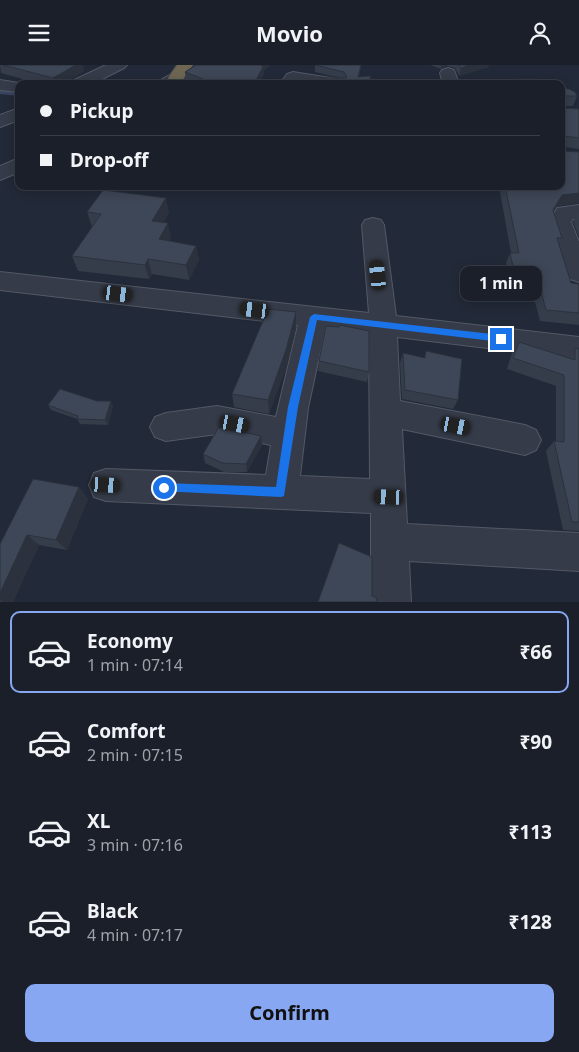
<!DOCTYPE html>
<html lang="en">
<head>
<meta charset="utf-8">
<style>
  body { margin:0; font-family:"Noto Sans",sans-serif; background:#272c36; color:#f1f3f6; height:100vh; display:flex; flex-direction:column; font-size:19px; white-space:nowrap }
  * { box-sizing:border-box; margin:0 }
  p { font-size:16px; color:#9fa2a8 }
  .icon { flex:none; width:28px; height:28px; fill:none; stroke:currentColor; stroke-width:2; stroke-linecap:round; stroke-linejoin:round }
  .map { position:relative; height:537px; overflow:hidden }
  .drawer { display:flex; flex-direction:column; background:#1a1f2a; flex:1 }
  .drawer>* { flex:none }
  .guide { position:absolute; left:15px; top:15px; width:550px; height:110px; border-radius:10px; box-shadow:0 2px 12px #0003,0 0 0 1px #383d47; display:grid; align-content:center; height:110px; padding:0 25px; background:#1a1f2a }
  .end { position:absolute; width:22px; height:22px; margin:-11px; border:6px solid #1a73e8; background:#fff; box-shadow:0 0 0 2px #fff }
  .from { border-radius:50% }
  .bubble { position:absolute; height:35px; border-radius:10px; background:#1a1f2a; box-shadow:0 2px 12px #0003,0 0 0 1px #383d47; font-size:16px; font-weight:700; line-height:35px; text-align:center }
  .car { position:absolute; width:15px; height:30px; margin:-15px -8px; border-radius:6px; box-shadow:0 0 4px 1px #0007; background:linear-gradient(#222 24%,#8ab4d8 0 40%,#222 0 76%,#8ab4d8 0 86%,#222 0) }
  .guide b { display:flex; align-items:center; gap:18px; height:48px; font-size:19px }
  .guide b+b { border-top:1px solid #383d47 }
  .guide i { width:12px; height:12px; background:#f1f3f6 }
  ul { padding:9px 0 0; list-style:none }
  li { display:flex; align-items:center; gap:15px; height:82px; margin:0 10px 8px; padding:0 15px; border:2px solid transparent; border-radius:10px }
  li div { flex:1 }
  li b { display:block; font-size:19px }
  li em { font-style:normal; font-weight:700 }
  li.current { border-color:#87a7f2 }
  li>.icon { width:45px; height:45px; stroke-width:1.5 }
  .primary-button { display:flex; gap:10px; margin-top:auto; padding:10px 25px }
  .primary-button a { flex:1; height:58px; border-radius:10px; background:#87a7f2; color:#111; font-size:20px; font-weight:700; line-height:58px; text-align:center }
  header { display:flex; justify-content:space-between; align-items:center; height:65px; padding:0 25px; background:#1a1f2a; font-size:22px; font-weight:700 }
  .map>svg:first-child { display:block }
  .lines { fill:none; stroke-linecap:round; stroke-linejoin:round }
  .canal { fill:#384560; fill-rule:evenodd }
  .minor-casing { stroke:#535966; stroke-width:2 }
  .highway-casing { stroke:#404653; stroke-width:2 }
  .minor { fill:#353b48; fill-rule:evenodd }
  .highway { fill:#6e6653; fill-rule:evenodd }
  .wall { fill:#353d4b }
  .shaded-wall { fill:#2b323d }
  .building { fill:#3e4757; stroke:#2b323d }
  .route { fill:#1a73e8 }
</style>
</head>
<body>
<header><svg class="icon" aria-label="menu" viewBox="0 0 24 24"><path d="M4 6h16M4 12h16M4 18h16"/></svg>Movio<svg class="icon" aria-label="person" viewBox="0 0 24 24"><circle cx="12" cy="8" r="4"/><path d="M4 21q1-7 8-7t8 7"/></svg></header>
<div class="map">
<svg width="579" height="537" viewBox="0 0 579 537">
  <rect width="100%" height="100%" fill="#222938"/>
  <g class="lines">
    <path class="canal" d="M0,21L19,22V31L0,29Z"/>
    <defs>
      <path id="minor" d="M106,0H127L124,3L92,19H70L72,16Z
        M188,0H207L204,3L177,19H157L159,16Z
        M448,3L454,5L459,19H443L440,8L442,5Z
        M293,7L337,14L343,16L345,19H280L287,9Z
        M0,15L25,19H19V27L0,25Z
        M19,43V55L0,62V50Z
        M19,93V107L0,115V101Z
        M579,140V154H573L571,157L579,177V217L570,214L567,208L549,157L557,143Z
        M373,153L381,155L384,160L396,251L579,272V294L397,272L400,336L525,360L536,365L541,375L536,385L525,390L402,364L407,459L579,468V506L409,496L411,537H371V448L106,436L94,432L89,420L94,408L106,404L266,410L271,380L217,369L166,376L155,372L150,362L155,352L166,348L217,341L276,352L298,260L0,225V207L369,248L362,160L365,155ZM325,264L369,269L370,414L300,411L308,343Z"/>
      <path id="highway" d="M177,0H193L182,16H170L168,13Z"/>
    </defs>
    <use href="#minor" class="minor-casing"/>
    <use href="#highway" class="highway-casing"/>
    <use href="#minor" class="minor"/>
    <use href="#highway" class="highway"/>
  </g>
  <path class="wall" d="M0,0H82L84,6L63,19H41L1,8Z
    M315,0H361L359,12L371,11L370,19H319L320,13H340L315,7Z
    M430,0H489L488,2L459,11L455,3L447,1L441,4Z
    M264,6V9L259,19H193L186,16L185,7Z
    M561,23L577,31L573,41H564V43L579,44V84L564,82V86L579,87V138L557,141L553,147L562,173L559,179L571,218L579,219V260L540,256L535,237L513,235L506,198L510,188H511L500,127L502,121H561Z
    M579,146V172L573,157Z
    M87,147H169L163,158L171,173L169,176L196,181L199,195L189,215L152,209L149,214L78,206L72,191L92,162Z
    M296,247V262L287,300L269,349L234,342L232,329Z
    M519,277L568,293L575,283L579,284V466L563,465L546,386L554,376H556V321L507,304L512,288Z
    M426,286L458,335L453,344L402,334L400,298L403,288L424,293Z
    M319,296L369,307L367,317L318,306Z
    M48,340L113,341L108,360L80,359L77,354L51,345Z
    M261,371L262,380L247,407H224L205,398L203,389Z
    M79,422L88,434L67,485L39,480L13,537H0V479Z"/>
  <path class="shaded-wall" d="M76,0H82L84,6L63,19H55L53,13Z
    M261,0H271L264,6V9L259,19H254Z
    M441,0H448L447,1L441,4Z
    M470,0H489L488,2L459,11L461,3Z
    M371,11L370,19H367Z
    M579,128V138L557,141L547,156L553,145L562,130Z
    M166,133L169,147L156,171L152,156Z
    M168,158L171,173L162,189L159,174Z
    M196,181L199,195L189,215L186,200Z
    M148,194L152,209L149,214L145,200Z
    M296,247V262L287,300L269,349L268,335Z
    M111,336L113,341L108,360L105,355Z
    M261,371L262,380L247,407L246,399Z
    M79,422L88,434L67,485L56,475Z
    M27,470L39,480L13,537H3L0,535V528Z"/>
  <path class="building" d="M3,0H76L53,13Z
    M196,0H261V1L264,0L254,19H213V18L185,7Z
    M315,0H361L358,12L371,11L367,19H322L320,13H346L347,12L344,7Z
    M459,0H470L461,3Z
    M534,14L538,19H429L430,16Z
    M561,23L569,24L575,27L577,31H564V43L579,44V73L564,71V86L579,87V128L562,130L553,145L562,173H557L571,218L579,219V248L546,245L541,226L518,224L510,188H519L505,121H561V107H565L561,101Z
    M103,125L166,133L152,156L168,158L159,174L196,181L186,200L148,194L145,200L72,191L101,149L87,147Z
    M268,244L296,247L286,285L268,335L232,329Z
    M340,260L369,266V307L319,296L326,261L339,262Z
    M519,277L575,295V283L579,284V457H572L554,376L564,377V310L513,293Z
    M426,286L462,294L458,335L405,325L403,288L425,293Z
    M60,324L97,336H111L105,355L77,354L78,351L48,340Z
    M219,362L261,371L246,399L222,398L203,389Z
    M33,414L79,422L56,475L27,470L0,528V479Z
    M339,478L372,492V531L377,533L376,537H318Z"/>
  <path class="route" d="M314,249L501,270L505,274L501,277L317,255L298,342L284,431L281,432L160,426L159,423L164,418L276,422L288,342L310,252Z"/>
</svg>
<i class="end from" style="left:164px;top:423px"></i>
<i class="end" style="left:501px;top:274px"></i>
<div class="bubble" style="left:460px;top:201px;width:82px">1 min</div>
<i class="car" style="left:378px;top:210px;rotate:354deg"></i>
<i class="car" style="left:118px;top:229px;rotate:97deg"></i>
<i class="car" style="left:255px;top:245px;rotate:277deg"></i>
<i class="car" style="left:235px;top:359px;rotate:101deg"></i>
<i class="car" style="left:456px;top:361px;rotate:101deg"></i>
<i class="car" style="left:106px;top:420px;rotate:93deg"></i>
<i class="car" style="left:389px;top:432px;rotate:272deg"></i>
<div class="guide">
<b><i class="from"></i>Pickup</b>
<b><i></i>Drop-off</b>
</div>
</div>
<section class="drawer">
<ul>
<li class="current"><svg class="icon" aria-label="car" viewBox="0 0 24 24"><path d="M5 17H2v-5l4-1 3-4h7l3 4 3 1v5h-3M9 17h6M6 11h13"/><circle cx="7" cy="17" r="2"/><circle cx="17" cy="17" r="2"/></svg><div><b>Economy</b><p>1 min · 07:14</p></div><em>₹66</em></li>
<li><svg class="icon" aria-label="car" viewBox="0 0 24 24"><path d="M5 17H2v-5l4-1 3-4h7l3 4 3 1v5h-3M9 17h6M6 11h13"/><circle cx="7" cy="17" r="2"/><circle cx="17" cy="17" r="2"/></svg><div><b>Comfort</b><p>2 min · 07:15</p></div><em>₹90</em></li>
<li><svg class="icon" aria-label="car" viewBox="0 0 24 24"><path d="M5 17H2v-5l4-1 3-4h7l3 4 3 1v5h-3M9 17h6M6 11h13"/><circle cx="7" cy="17" r="2"/><circle cx="17" cy="17" r="2"/></svg><div><b>XL</b><p>3 min · 07:16</p></div><em>₹113</em></li>
<li><svg class="icon" aria-label="car" viewBox="0 0 24 24"><path d="M5 17H2v-5l4-1 3-4h7l3 4 3 1v5h-3M9 17h6M6 11h13"/><circle cx="7" cy="17" r="2"/><circle cx="17" cy="17" r="2"/></svg><div><b>Black</b><p>4 min · 07:17</p></div><em>₹128</em></li>
</ul>
<div class="primary-button"><a>Confirm</a></div>
</section>
</body>
</html>
